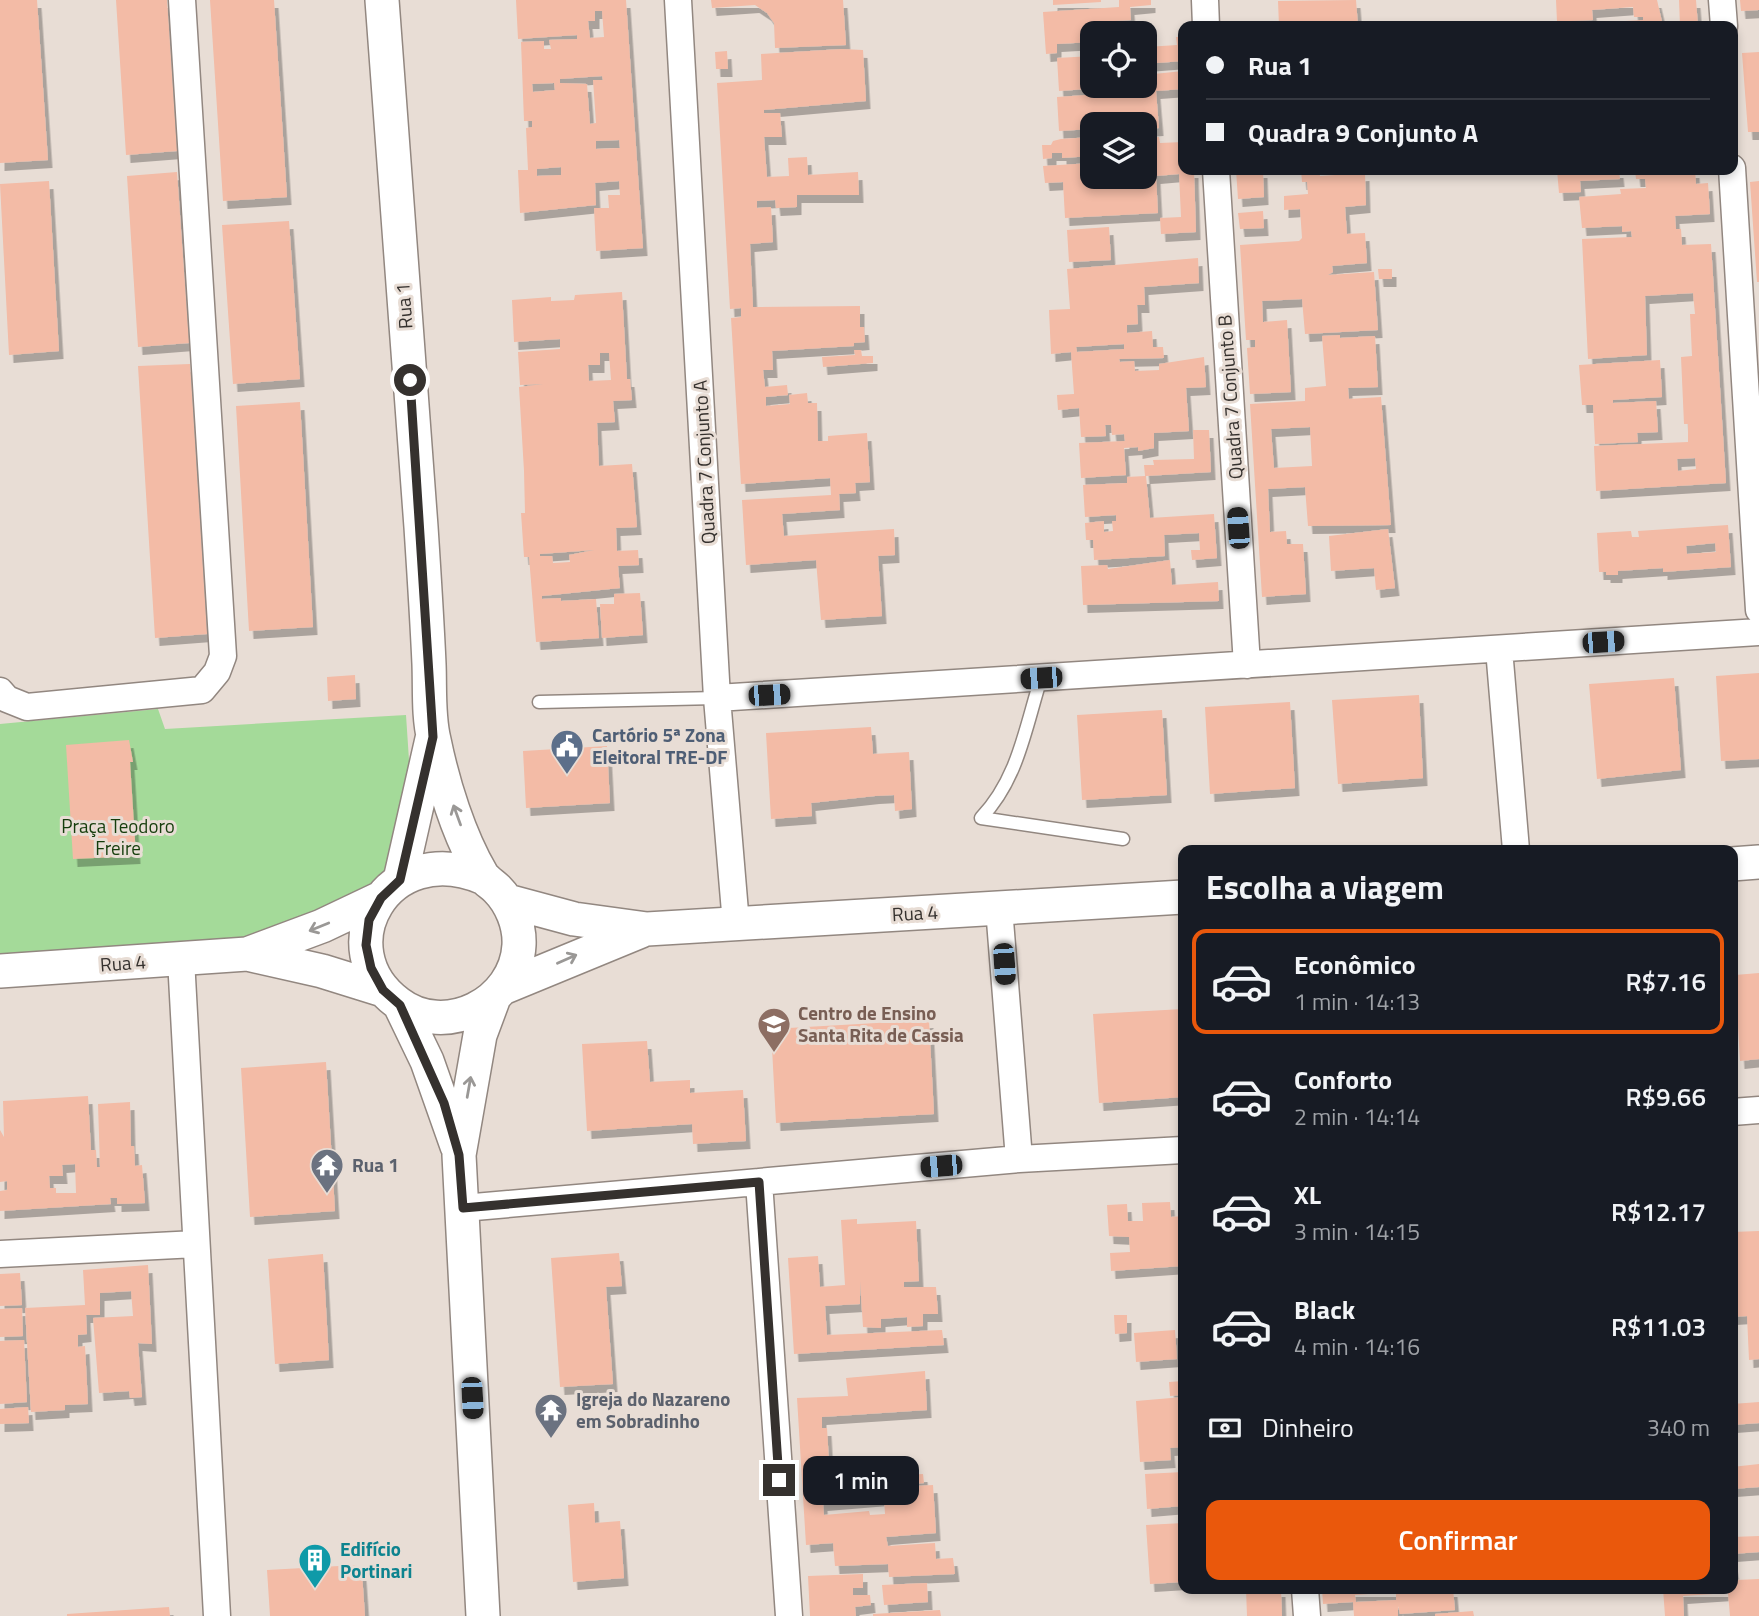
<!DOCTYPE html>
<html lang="pt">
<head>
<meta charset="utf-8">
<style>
  body { margin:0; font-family:"Titillium Web",sans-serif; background:#242831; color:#f1f3f6; height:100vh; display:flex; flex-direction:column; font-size:26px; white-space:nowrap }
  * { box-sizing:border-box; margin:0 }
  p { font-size:23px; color:#9ea1a6 }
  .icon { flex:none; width:38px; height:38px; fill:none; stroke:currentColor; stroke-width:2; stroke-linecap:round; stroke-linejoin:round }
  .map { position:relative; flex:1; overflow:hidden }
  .details { position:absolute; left:1178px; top:845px; width:560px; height:749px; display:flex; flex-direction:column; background:#171b24; border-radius:14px; box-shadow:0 4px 10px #0003 }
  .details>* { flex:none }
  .banner { position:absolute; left:1178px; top:21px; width:560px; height:154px; border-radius:14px; box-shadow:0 4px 10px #0003; display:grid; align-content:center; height:154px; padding:0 28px; background:#171b24 }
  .controls { position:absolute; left:1080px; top:21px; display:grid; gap:14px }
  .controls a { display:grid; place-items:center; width:77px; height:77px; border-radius:14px; background:#171b24; box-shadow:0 4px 10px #0003; font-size:35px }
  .end { position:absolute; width:32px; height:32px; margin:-16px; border:9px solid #35312e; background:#fff; box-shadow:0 0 0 4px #fff }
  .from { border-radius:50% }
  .bubble { position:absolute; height:49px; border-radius:14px; background:#171b24; box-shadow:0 4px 10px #0003; font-size:23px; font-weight:600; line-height:49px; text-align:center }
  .car { position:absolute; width:21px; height:42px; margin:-21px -10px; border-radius:9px; box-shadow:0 0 5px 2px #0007; background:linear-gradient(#222 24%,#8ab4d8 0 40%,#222 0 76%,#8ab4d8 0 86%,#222 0) }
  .banner b { display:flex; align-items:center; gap:24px; height:66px; font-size:26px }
  .banner b+b { border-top:2px solid #363941 }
  .banner i { width:18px; height:18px; background:#f1f3f6 }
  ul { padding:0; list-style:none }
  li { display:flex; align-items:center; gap:21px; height:105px; margin:0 14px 10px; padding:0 14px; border:4px solid transparent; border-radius:14px }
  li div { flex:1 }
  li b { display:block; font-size:26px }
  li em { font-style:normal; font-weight:600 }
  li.current { border-color:#ea580c }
  li>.icon { width:63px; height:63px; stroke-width:1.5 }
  h2 { padding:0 28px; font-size:32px; line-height:84px }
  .pay { display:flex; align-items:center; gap:18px; height:77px; padding:0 28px; font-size:26px }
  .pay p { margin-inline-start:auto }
  .cta { display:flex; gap:14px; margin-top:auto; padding:14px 28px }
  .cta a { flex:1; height:80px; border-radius:14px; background:#ea580c; color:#fff; font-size:28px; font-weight:600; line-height:80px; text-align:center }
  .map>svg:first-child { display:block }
  .green { fill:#a4da99 }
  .building { fill:#f3bba6; fill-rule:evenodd; filter:url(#shadow) }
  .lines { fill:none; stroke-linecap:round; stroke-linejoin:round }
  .service-casing { stroke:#928780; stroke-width:15 }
  .minor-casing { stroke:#928780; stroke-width:29 }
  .tertiary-casing { stroke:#928780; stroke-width:36 }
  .service { stroke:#fff; stroke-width:12 }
  .minor { stroke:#fff; stroke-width:26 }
  .tertiary { stroke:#fff; stroke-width:33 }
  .oneway { stroke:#9a9896 }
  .route { stroke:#35312e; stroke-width:9 }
  .labels { text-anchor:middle; stroke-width:6; stroke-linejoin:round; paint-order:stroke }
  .street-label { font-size:19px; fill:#35312e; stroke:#e8ddd5 }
  .service-label { font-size:19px; font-weight:bold; fill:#4e5e75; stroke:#e8ddd5; text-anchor:start }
  .park-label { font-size:19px; fill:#153d0c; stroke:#e8ddd5 }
  .education-label { font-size:19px; font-weight:bold; fill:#785e54; stroke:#e8ddd5; text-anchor:start }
  .worship-label { font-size:19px; font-weight:bold; fill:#5b616d; stroke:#e8ddd5; text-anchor:start }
  .culture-label { font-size:19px; font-weight:bold; fill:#0d838f; stroke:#e8ddd5; text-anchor:start }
</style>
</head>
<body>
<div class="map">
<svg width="1759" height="1616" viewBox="0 0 1759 1616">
  <defs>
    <filter id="shadow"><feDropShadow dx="4.5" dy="8" stdDeviation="0" flood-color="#0004"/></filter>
  </defs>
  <rect width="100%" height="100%" fill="#e8ddd5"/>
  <path class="green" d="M158,709L165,729L406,715L411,790L404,829L376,888L259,948L0,961V724Z"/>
  <path class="building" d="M0,0H37L48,160L0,163Z
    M116,0H167L177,151L126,155Z
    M210,0H274L287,197L223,201Z
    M516,0H626L643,248L596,251L594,208H609L608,195H620L619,181L595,183L596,205L520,213L518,170H528L526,128L532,127V121H524L521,42L544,41V49H551L549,40L577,39V35L518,39ZM595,11H602L604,37L590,38L588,21H595ZM602,76L603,80H593L596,123L590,124L587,84L560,83V79ZM554,83L555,90L533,92L532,84ZM619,140L620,148L596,149V141ZM561,167V175L537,176V169Z
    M711,0H843L846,45L775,48L774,23L767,13L755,5L712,8Z
    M1053,0H1101V2L1053,5Z
    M1119,0H1151V5L1130,7L1131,20L1114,21L1115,33H1092V42L1057,44V53L1046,54L1043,12L1119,7Z
    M1356,0L1358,26H1279L1278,1Z
    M1556,0H1657L1663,26H1548V22H1557ZM1633,7L1634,17H1643V20L1571,24V21L1593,20L1592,10Z
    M1679,0H1696L1698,26H1680Z
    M1740,0H1759V10L1741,11Z
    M1176,37H1183V61L1144,64V38L1147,47L1177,45Z
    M842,49L863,50L866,101L764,110V113H780L782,137H764L767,177L789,176L788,158L807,157L808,175L858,172L859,195H797V207L776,208L775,200L757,201V208L771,207L773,242L750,244L753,307L860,306V327H864L865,342L854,343V346L772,351L773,370H763L765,387L787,385L788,395L766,397V406L790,404L789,395L807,393L808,403H817L818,441H828V436L867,433L870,482L855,483L856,493L839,494L840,510L782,514L784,536L894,529L895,555L878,556L882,616L821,620L816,560L746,565L742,500L831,495L830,478L741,484L731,318L741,317V308L730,309L717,83L762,80L761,54Z
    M727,51L728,69H716L715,52Z
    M1759,52V132H1748L1742,53Z
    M1092,56V86L1102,88L1059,91L1057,58Z
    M1183,71V89L1156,91L1159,128L1144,129V124H1092V129L1059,131L1057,97L1116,93V86H1144V75Z
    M1092,137V156L1062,158V153H1052V158L1043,159L1042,145H1051L1053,141L1061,139Z
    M1159,137L1160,143L1183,142V170H1194L1196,232L1161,234L1160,218L1181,217L1179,174L1156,176L1158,213L1065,218L1063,182L1045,183L1043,166L1092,163V177H1144V138Z
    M1236,170H1263L1264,197L1238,199Z
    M1301,170H1319L1320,176L1365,173L1366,205L1345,207L1347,234L1365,233L1367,263L1332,266L1333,272L1328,275L1374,272L1378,330L1305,334L1302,299L1262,301L1263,322L1287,320L1291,392L1250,394L1247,348L1255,347V340H1246L1240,245L1299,241L1302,238L1300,209L1284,210V196L1308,194L1307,182H1302Z
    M1557,170H1619L1620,179L1580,181L1581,192L1559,193Z
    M1635,170H1695L1696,184L1708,183L1710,214L1675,216L1676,229H1681L1682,245L1711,244L1726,483L1596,491L1594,446L1688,442V424H1684L1681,357L1692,356L1690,314H1695L1693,293L1645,296L1647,355L1588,359L1582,239L1632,237L1631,231L1622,232V226L1582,228L1579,197L1621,194L1620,189L1646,188L1645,179H1636ZM1695,458L1696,469L1678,471L1677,459Z
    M177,172L189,343L138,347L127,176Z
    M49,181L59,351L9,355L0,184Z
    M1759,181V282H1757L1750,182Z
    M1263,211L1264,228L1240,229L1238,213Z
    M289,221L300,379L233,384L222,225Z
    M1109,227L1111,260L1069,262L1067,230Z
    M1198,258L1199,283L1144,287L1145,305H1137L1138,324L1127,325V333L1152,331L1153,347H1163L1164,358L1119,359L1120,362L1134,361L1135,371L1159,370V364L1204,357L1206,387L1186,388L1189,431L1154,433V448L1138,451V447L1124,448L1126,475L1081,478L1079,443L1125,441L1124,434L1112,435L1111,425H1105L1106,436L1081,437L1079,408L1058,410L1057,395L1074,394L1071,352L1051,354L1049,310L1070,309L1067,269ZM1124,344V349L1077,352L1076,347Z
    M1378,269H1392V279H1379Z
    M622,292L627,379H630L632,400L613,401L615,422L597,423L599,466L632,464L637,527L616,528L617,551L638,550L639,565L618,566L620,588L542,596V599L561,598V601L596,599L599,638L536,642L529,557H524L521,513H525L524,471L519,387L543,384L520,385L518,352L560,349V339L514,342L512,300L551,297V301L574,300L575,295ZM600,353H609L611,380L589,381L588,365H600ZM594,550L569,555L570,562L553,563L552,556H540V554Z
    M1340,335V338L1375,336L1378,387L1348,388L1349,399L1381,397L1391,525L1308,526L1305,487L1268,489L1270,532L1286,531L1287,544H1303L1306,594L1262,597L1250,404L1305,401V388L1326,386L1322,336ZM1310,427L1312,466L1274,468L1271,429Z
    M854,350H861L862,356H873V363L823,367L822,357L855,355Z
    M1660,360L1662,397L1613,400V403L1656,401L1658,432L1637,433L1638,442L1595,444L1593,405H1582L1579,365Z
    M190,364L207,634L155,638L138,366Z
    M300,402L313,627L249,631L236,406Z
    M1193,430H1209L1211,472L1146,476L1150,518L1214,514L1217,558L1192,560L1191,550H1200L1199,533L1164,535L1165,556L1094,560L1093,540H1086L1085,523L1104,521V532L1113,531L1112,521H1116V515L1085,517L1083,485L1127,483V477L1145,476L1144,465H1154L1153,460L1194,459Z
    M1728,525L1731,567L1663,572V568L1618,571V575H1606V572H1599L1597,533L1631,531L1632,537H1639L1638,531ZM1715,543L1716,552L1687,554L1686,546Z
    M1388,529L1395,588L1376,590L1374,568L1331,571L1329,536Z
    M1170,560L1172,585L1218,582L1219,601L1083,605L1081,566L1107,565L1108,569Z
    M640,593L643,635L602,638L600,604H614V594Z
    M1759,673V759L1721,761L1716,676Z
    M355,675L356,699L328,701L327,677Z
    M1674,678L1681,770L1597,779L1589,684Z
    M1419,695L1423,778L1338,784L1332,700Z
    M1290,702L1295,788L1210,794L1205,707Z
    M1162,710L1167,795L1082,800L1077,715Z
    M871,727L873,754L909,752L912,809L895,811L894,795L875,796L811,803L812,816L771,819L766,733Z
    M129,740L133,762H130L136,856L73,859L66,745Z
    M607,746L610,803L526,808L523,751Z
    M1759,973V1059L1740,1061L1735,975Z
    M1183,1009V1097L1099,1103L1093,1014Z
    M929,1020L934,1114L776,1123L771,1029Z
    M647,1041L650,1082L690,1080V1093L743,1090L746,1141L693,1144L692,1124L587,1131L582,1044Z
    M326,1062L335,1211L250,1217L241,1068Z
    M88,1096L91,1150H96L97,1167H100L98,1104L130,1102L131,1146H134L135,1166L142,1165L145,1203L117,1204V1198H110L111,1204L0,1211V1191L7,1190V1181L0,1182V1130L4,1137L3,1101ZM75,1164L76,1193H56V1188H50L49,1176H63L62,1165Z
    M1170,1202L1171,1217L1183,1216V1266L1111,1271L1110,1253L1130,1252L1129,1237L1109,1236L1107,1205L1127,1204L1128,1221H1143L1142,1203Z
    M857,1219V1224L916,1221L919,1281L904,1282V1287H936L938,1314H923V1326L907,1327V1317L881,1319V1328L863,1327L860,1281V1304L825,1306L827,1335L942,1330L944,1345L794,1354L788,1258L818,1256L820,1287L845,1285L841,1220Z
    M1759,1231V1359L1749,1360L1747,1316L1732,1317V1232Z
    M619,1253L622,1286L606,1287L613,1384L560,1387L551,1258Z
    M323,1254L329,1360L275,1364L268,1259Z
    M148,1265L152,1344L138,1343L142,1397L130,1398L129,1391L99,1393L93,1318L133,1316L131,1291L100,1293V1315H86L87,1334L78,1335V1347L85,1346L88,1404L65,1405V1410L31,1412L25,1308L85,1305L83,1270Z
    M20,1273L22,1305L0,1306V1274Z
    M22,1308L23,1336L0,1337V1309Z
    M1114,1315H1127V1333L1115,1334Z
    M1175,1330L1177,1359L1136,1362L1134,1333Z
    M24,1340L27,1402L0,1404V1341Z
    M925,1371L927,1410L822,1417V1428H827L830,1480L882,1476L883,1488L933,1485L936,1533L886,1537L888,1546L935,1543L936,1559L953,1558L955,1574L889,1577L888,1564L835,1566L833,1543L806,1545L797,1398L848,1396L846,1378ZM884,1498L885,1514L870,1515L869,1511L824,1515L823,1503Z
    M1183,1381V1395L1170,1396L1169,1382Z
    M1183,1397V1447L1170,1448L1171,1460L1140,1462L1136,1401Z
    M1759,1402V1423L1732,1425V1404Z
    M28,1407L29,1423L0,1424V1409Z
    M1759,1464V1487L1732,1489V1467Z
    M1183,1472V1506L1147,1509L1145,1474Z
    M923,1474L924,1483L905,1485L904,1475Z
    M594,1503L595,1523L620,1521L624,1578L573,1582L568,1505Z
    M1183,1523V1582L1150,1584L1146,1525Z
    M1759,1536V1552L1732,1554V1537Z
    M1732,1558L1736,1580L1759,1579V1616H1730L1728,1593L1683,1596L1684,1616H1665L1663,1589H1732Z
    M357,1565V1573H362L365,1616H270L267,1570Z
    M863,1574V1588H853V1595H870L871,1605L855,1607L856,1616H810L808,1576Z
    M927,1583L928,1602L884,1605L882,1585Z
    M1246,1589H1281L1282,1616H1247Z
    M1322,1589H1453L1455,1610L1400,1614L1398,1606V1616H1354L1353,1602L1323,1604ZM1396,1592V1600L1356,1602L1355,1595Z
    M169,1607L170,1616H67V1614Z
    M940,1610L941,1616H873V1614Z
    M1473,1611L1474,1616H1435V1614Z"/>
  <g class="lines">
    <defs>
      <path id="service" d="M539,702L717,698
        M981,818C1018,779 1025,729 1041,678
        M981,818L1123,839"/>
      <path id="minor" d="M678,0L717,698L736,924
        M1205,0L1206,26
        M1722,0L1724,26
        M1732,168L1759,610
        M1216,170L1247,665
        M1499,649L1516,850
        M0,691L7,699L27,707L202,690L217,672L223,656L182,0
        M717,698L1759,632
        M999,908L1019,1159
        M181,959L217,1616
        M1732,1112L1759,1110
        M759,1182L789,1616
        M463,1208L1019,1159L1183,1150
        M0,1254L196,1244
        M1305,1589L1307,1616"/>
      <path id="tertiary" d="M382,0C395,176 408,352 421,527C424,573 427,619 429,664C430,689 428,716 434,740C443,784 459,836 482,875C486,881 492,884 497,889C511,903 520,925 519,945C516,1003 445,1039 398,1003C325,949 386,836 484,878
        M1732,864L1759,862
        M400,880L432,739
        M507,901L574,919L647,929L1183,897
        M247,954L322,926L381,898
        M0,971L247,954L322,971L383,990
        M505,987L641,931
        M400,1005L427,1061L457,1146
        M483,1616L459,1155L480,1035L493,1000"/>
    </defs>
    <use href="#service" class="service-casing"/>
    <use href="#minor" class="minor-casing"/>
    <use href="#tertiary" class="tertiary-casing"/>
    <use href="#service" class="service"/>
    <use href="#minor" class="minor"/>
    <use href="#tertiary" class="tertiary"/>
  </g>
  <defs><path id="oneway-shaft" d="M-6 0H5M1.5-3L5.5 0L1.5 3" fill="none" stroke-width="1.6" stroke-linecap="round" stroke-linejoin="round" transform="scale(1.75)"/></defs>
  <g class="oneway">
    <use href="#oneway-shaft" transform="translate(457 815) rotate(-110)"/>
    <use href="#oneway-shaft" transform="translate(319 927) rotate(158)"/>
    <use href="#oneway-shaft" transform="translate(567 959) rotate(-24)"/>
    <use href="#oneway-shaft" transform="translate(469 1087) rotate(-80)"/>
  </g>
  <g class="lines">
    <path class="route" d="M410,380L433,737L400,880L381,898L369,920L366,945L371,968L383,990L400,1005L444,1103L459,1155L463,1208L759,1182L779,1480"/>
  </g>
  <defs>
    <symbol id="civic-pin" viewBox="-11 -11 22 30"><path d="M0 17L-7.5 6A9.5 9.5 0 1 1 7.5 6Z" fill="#5c6f8a" stroke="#e8ddd5"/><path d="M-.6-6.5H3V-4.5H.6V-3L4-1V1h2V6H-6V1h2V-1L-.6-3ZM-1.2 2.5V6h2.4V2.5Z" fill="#fff"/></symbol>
    <symbol id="school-pin" viewBox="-11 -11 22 30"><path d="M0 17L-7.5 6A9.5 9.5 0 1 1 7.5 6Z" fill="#8d6e63" stroke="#e8ddd5"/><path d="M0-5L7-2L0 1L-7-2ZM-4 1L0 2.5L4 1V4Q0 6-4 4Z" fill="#fff"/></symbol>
    <symbol id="temple-pin" viewBox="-11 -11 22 30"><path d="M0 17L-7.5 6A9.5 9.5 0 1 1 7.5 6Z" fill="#6b7280" stroke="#e8ddd5"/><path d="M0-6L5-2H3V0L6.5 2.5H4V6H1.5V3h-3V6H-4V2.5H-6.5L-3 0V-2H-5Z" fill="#fff"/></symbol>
    <symbol id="building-pin" viewBox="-11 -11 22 30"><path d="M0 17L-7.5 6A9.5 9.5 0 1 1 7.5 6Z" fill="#0f9aa8" stroke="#e8ddd5"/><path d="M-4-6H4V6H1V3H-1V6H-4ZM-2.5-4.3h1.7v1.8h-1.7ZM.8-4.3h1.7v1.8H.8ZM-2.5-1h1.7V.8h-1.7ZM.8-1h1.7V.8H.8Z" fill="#fff"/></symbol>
  </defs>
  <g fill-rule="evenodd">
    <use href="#civic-pin" x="548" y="727" width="38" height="52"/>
    <use href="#school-pin" x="755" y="1005" width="38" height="52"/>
    <use href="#temple-pin" x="308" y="1146" width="38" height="52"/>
    <use href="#temple-pin" x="532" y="1391" width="38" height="52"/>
    <use href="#building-pin" x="296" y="1541" width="38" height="52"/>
  </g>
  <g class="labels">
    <g class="street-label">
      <text transform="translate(404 306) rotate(-94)" y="7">Rua 1</text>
      <text transform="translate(1230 397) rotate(-94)" y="7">Quadra 7 Conjunto B</text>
      <text transform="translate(704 462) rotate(-93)" y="7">Quadra 7 Conjunto A</text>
      <text transform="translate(915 913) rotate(-3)" y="7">Rua 4</text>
      <text transform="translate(123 963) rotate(-4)" y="7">Rua 4</text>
    </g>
    <g class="service-label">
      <text x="592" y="742">Cartório 5ª Zona<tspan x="592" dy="22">Eleitoral TRE-DF</tspan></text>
    </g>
    <g class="park-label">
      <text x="118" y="833">Praça Teodoro<tspan x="118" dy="22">Freire</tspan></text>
    </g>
    <g class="education-label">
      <text x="798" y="1020">Centro de Ensino<tspan x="798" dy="22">Santa Rita de Cassia</tspan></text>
    </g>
    <g class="worship-label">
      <text x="352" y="1172">Rua 1</text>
      <text x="576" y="1406">Igreja do Nazareno<tspan x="576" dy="22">em Sobradinho</tspan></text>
    </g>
    <g class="culture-label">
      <text x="340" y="1556">Edifício<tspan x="340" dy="22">Portinari</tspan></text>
    </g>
  </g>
</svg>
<div class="controls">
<a><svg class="icon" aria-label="locate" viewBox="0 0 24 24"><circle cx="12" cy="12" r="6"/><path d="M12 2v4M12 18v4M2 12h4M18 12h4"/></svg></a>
<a><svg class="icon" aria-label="layers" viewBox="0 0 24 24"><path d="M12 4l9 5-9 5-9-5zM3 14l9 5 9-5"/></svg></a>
</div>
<i class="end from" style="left:410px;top:380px"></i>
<i class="end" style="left:779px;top:1480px"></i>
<div class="bubble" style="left:803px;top:1456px;width:116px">1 min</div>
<i class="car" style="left:1238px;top:528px;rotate:356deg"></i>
<i class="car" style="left:1603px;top:642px;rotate:86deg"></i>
<i class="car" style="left:1041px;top:678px;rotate:266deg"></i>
<i class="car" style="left:769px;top:695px;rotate:87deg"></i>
<i class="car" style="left:1004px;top:964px;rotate:176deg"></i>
<i class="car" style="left:941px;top:1166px;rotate:265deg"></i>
<i class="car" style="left:472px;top:1398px;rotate:177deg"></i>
<div class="banner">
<b><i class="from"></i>Rua 1</b>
<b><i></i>Quadra 9 Conjunto A</b>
</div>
<section class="details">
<h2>Escolha a viagem</h2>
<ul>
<li class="current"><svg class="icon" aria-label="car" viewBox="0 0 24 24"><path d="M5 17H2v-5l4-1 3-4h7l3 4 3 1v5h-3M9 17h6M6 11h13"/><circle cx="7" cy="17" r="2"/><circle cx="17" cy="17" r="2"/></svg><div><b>Econômico</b><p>1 min · 14:13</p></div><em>R$7.16</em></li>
<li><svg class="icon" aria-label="car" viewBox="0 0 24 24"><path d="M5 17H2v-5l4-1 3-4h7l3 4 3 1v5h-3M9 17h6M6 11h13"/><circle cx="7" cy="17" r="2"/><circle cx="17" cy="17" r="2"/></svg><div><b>Conforto</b><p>2 min · 14:14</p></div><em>R$9.66</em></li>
<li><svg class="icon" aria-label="car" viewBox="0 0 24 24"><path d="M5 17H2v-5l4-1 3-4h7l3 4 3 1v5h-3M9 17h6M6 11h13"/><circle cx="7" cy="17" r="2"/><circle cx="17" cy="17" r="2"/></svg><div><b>XL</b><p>3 min · 14:15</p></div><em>R$12.17</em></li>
<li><svg class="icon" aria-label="car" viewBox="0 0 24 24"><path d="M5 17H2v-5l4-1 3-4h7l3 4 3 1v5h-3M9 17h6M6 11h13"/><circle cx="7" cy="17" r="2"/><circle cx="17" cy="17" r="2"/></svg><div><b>Black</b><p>4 min · 14:16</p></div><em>R$11.03</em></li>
</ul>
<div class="pay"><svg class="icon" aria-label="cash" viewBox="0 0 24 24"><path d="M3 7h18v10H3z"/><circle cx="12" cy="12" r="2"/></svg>Dinheiro<p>340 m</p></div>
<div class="cta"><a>Confirmar</a></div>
</section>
</div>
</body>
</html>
